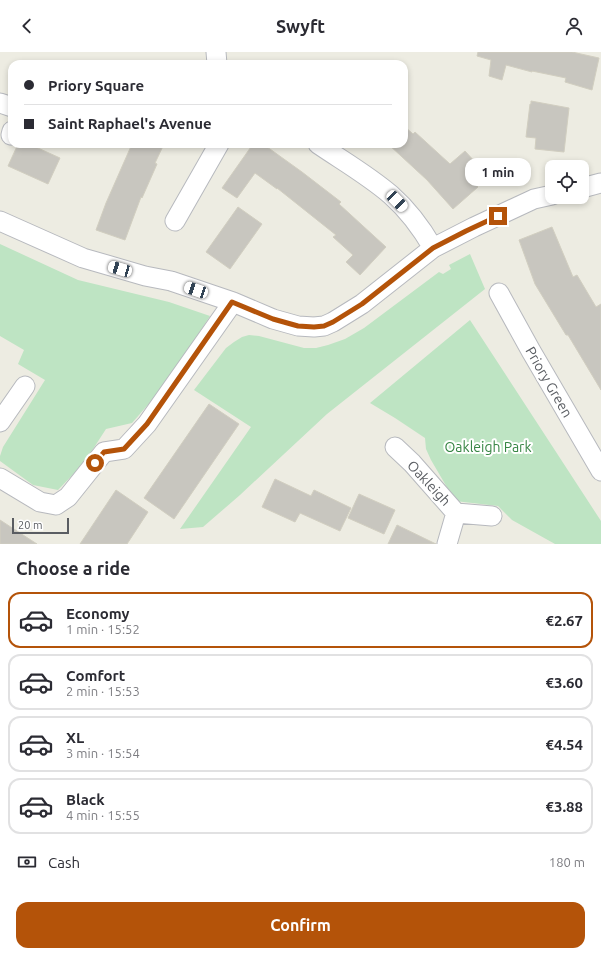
<!DOCTYPE html>
<html lang="en">
<head>
<meta charset="utf-8">
<style>
  body { margin:0; font-family:Ubuntu,sans-serif; background:#f2f2f3; color:#2b2b33; height:100vh; display:flex; flex-direction:column; font-size:15px; white-space:nowrap }
  * { box-sizing:border-box; margin:0 }
  p { font-size:13px; color:#7c7c81 }
  .icon { flex:none; width:22px; height:22px; fill:none; stroke:currentColor; stroke-width:2; stroke-linecap:round; stroke-linejoin:round }
  .map { position:relative; height:492px; overflow:hidden }
  .sheet { display:flex; flex-direction:column; background:#fff; flex:1 }
  .sheet>* { flex:none }
  .top-card { position:absolute; left:8px; top:8px; width:400px; height:88px; border-radius:12px; box-shadow:0 2px 6px #0003; display:grid; align-content:center; height:88px; padding:0 16px; background:#fff }
  .controls { position:absolute; left:545px; top:108px; display:grid; gap:8px }
  .controls a { display:grid; place-items:center; width:44px; height:44px; border-radius:8px; background:#fff; box-shadow:0 2px 6px #0003; font-size:20px }
  .scale { position:absolute; left:12px; bottom:10px; width:57px; box-sizing:border-box; padding-left:4px; border:2px solid #5a5d62; border-top:0; font-size:11px; line-height:14px; white-space:nowrap; color:#5a5d62; -webkit-text-stroke:3px #fff; paint-order:stroke }
  .end { position:absolute; width:18px; height:18px; margin:-9px; border:5px solid #b45309; background:#fff; box-shadow:0 0 0 2px #fff }
  .from { border-radius:50% }
  .bubble { position:absolute; height:28px; border-radius:12px; background:#fff; box-shadow:0 2px 6px #0003; font-size:13px; font-weight:600; line-height:28px; text-align:center }
  .car { position:absolute; width:12px; height:24px; margin:-12px -6px; border-radius:5px; box-shadow:0 0 3px 1px #0007; background:linear-gradient(#fff 24%,#345 0 40%,#fff 0 76%,#345 0 86%,#fff 0) }
  .top-card b { display:flex; align-items:center; gap:14px; height:38px; font-size:15px }
  .top-card b+b { border-top:1px solid #e1e1e2 }
  .top-card i { width:10px; height:10px; background:#2b2b33 }
  ul { padding:0; list-style:none }
  li { display:flex; align-items:center; gap:12px; height:56px; margin:0 8px 6px; padding:0 8px; border:2px solid #e1e1e2; border-radius:12px }
  li div { flex:1 }
  li b { display:block; font-size:15px }
  li em { font-style:normal; font-weight:600 }
  li.active { border-color:#b45309 }
  li>.icon { width:36px; height:36px; stroke-width:1.5 }
  h2 { padding:0 16px; font-size:18px; line-height:48px }
  .pay { display:flex; align-items:center; gap:10px; height:44px; padding:0 16px; font-size:15px }
  .pay p { margin-inline-start:auto }
  .action { display:flex; gap:8px; margin-top:auto; padding:8px 16px }
  .action a { flex:1; height:46px; border-radius:12px; background:#b45309; color:#fff; font-size:16px; font-weight:600; line-height:46px; text-align:center }
  header { display:flex; justify-content:space-between; align-items:center; height:52px; padding:0 16px; background:#fff; font-size:18px; font-weight:600 }
  .map>svg:first-child { display:block }
  .green { fill:#bee4c3 }
  .building { fill:#c8c6bf; stroke:#d1cec0 }
  .lines { fill:none; stroke-linecap:round; stroke-linejoin:round }
  .street-casing { stroke:#b7b9be; stroke-width:21 }
  .street { stroke:#fff; stroke-width:19 }
  .route { stroke:#b45309; stroke-width:5 }
  .labels { text-anchor:middle; stroke-width:4; stroke-linejoin:round; paint-order:stroke }
  .street-label { font-size:14px; fill:#5a5d62; stroke:#fff }
  .park-label { font-size:14px; fill:#378544; stroke:#fff }
</style>
</head>
<body>
<header><svg class="icon" aria-label="back" viewBox="0 0 24 24"><path d="M15 5l-7 7 7 7"/></svg>Swyft<svg class="icon" aria-label="person" viewBox="0 0 24 24"><circle cx="12" cy="8" r="4"/><path d="M4 21q1-7 8-7t8 7"/></svg></header>
<div class="map">
<svg width="601" height="492" viewBox="0 0 601 492">
  <rect width="100%" height="100%" fill="#edece2"/>
  <path class="green" d="M0,192L78,228L169,250L210,264L167,331L132,371L106,377L84,411L58,438L33,433L0,409V404L3,395L45,328L18,312L24,298L0,284Z
    M470,202L485,237L327,362L240,443L203,475L180,477L251,375L194,338L226,296L234,290L242,285L249,283L259,284L304,296H316L328,293L345,287L364,276L439,220L443,222L451,217L449,213Z
    M470,268L601,469V492H555L512,468L498,454L455,449L431,408L426,397L425,386L395,366L370,351Z"/>
  <path class="building" d="M478,0H572L599,6L592,38L565,30L566,26L532,19V20L506,13L502,28L489,24L491,8L477,4Z
    M531,49L569,56L564,100L535,97L536,86L526,85L530,52H531Z
    M404,74L413,82L415,80L450,112L465,99L487,123L476,133L478,135L453,157L427,128L388,92H404Z
    M18,92H29L60,106L48,132L8,114Z
    M132,92H164L155,111L157,112L142,146L141,145L125,188L96,178L106,151Z
    M253,92H263L302,120L341,150L339,152L386,195L360,223L346,210L353,203L333,185L336,183L277,136V137L255,121L237,146L222,136Z
    M238,155L262,172L230,217L206,200Z
    M552,175L573,225L577,223L596,255L601,252V338L568,283H566L535,232L519,188Z
    M209,352L239,372L174,467L144,446Z
    M275,427L311,444L314,438L351,456L340,479L300,461L295,470L262,455Z
    M116,438L148,460L127,492H80Z
    M359,442L395,458L384,482L348,466Z
    M0,468L37,492H0Z
    M397,473L436,492H388Z"/>
  <g class="lines">
    <defs>
      <path id="street" d="M216,0L217,12
        M0,51L12,55
        M11,83L12,79
        M318,92C343,109 369,124 391,143C408,158 422,177 433,196
        M582,136L601,131
        M0,169L83,206L145,224L171,229L233,250L273,267L298,274L314,275L324,274L333,270L362,252L433,196L474,175L534,147L552,143
        M175,169L219,92
        M499,241L531,299L601,419
        M0,370L25,334
        M395,395L412,411L456,461
        M0,426L40,450L56,453L68,445L104,400L124,397L147,372L233,250
        M456,461L492,464
        M447,492L456,461"/>
    </defs>
    <use href="#street" class="street-casing"/>
    <use href="#street" class="street"/>
  </g>
  <g class="lines">
    <path class="route" d="M95,411L104,400L124,397L147,372L232,250L273,267L298,274L314,275L324,274L333,270L362,252L433,196L466,179L498,164"/>
  </g>
  <g class="labels">
    <g class="street-label">
      <text transform="translate(549 330) rotate(60)" y="5">Priory Green</text>
      <text transform="translate(429 431) rotate(47)" y="5">Oakleigh</text>
    </g>
    <g class="park-label">
      <text x="488" y="400">Oakleigh Park</text>
    </g>
  </g>
</svg>
<div class="controls">
<a><svg class="icon" aria-label="locate" viewBox="0 0 24 24"><circle cx="12" cy="12" r="6"/><path d="M12 2v4M12 18v4M2 12h4M18 12h4"/></svg></a>
</div>
<div class="scale">20 m</div>
<i class="end from" style="left:95px;top:411px"></i>
<i class="end" style="left:498px;top:164px"></i>
<div class="bubble" style="left:465px;top:106px;width:66px">1 min</div>
<i class="car" style="left:397px;top:149px;rotate:136deg"></i>
<i class="car" style="left:120px;top:217px;rotate:286deg"></i>
<i class="car" style="left:196px;top:238px;rotate:289deg"></i>
<div class="top-card">
<b><i class="from"></i>Priory Square</b>
<b><i></i>Saint Raphael's Avenue</b>
</div>
</div>
<section class="sheet">
<h2>Choose a ride</h2>
<ul>
<li class="active"><svg class="icon" aria-label="car" viewBox="0 0 24 24"><path d="M5 17H2v-5l4-1 3-4h7l3 4 3 1v5h-3M9 17h6M6 11h13"/><circle cx="7" cy="17" r="2"/><circle cx="17" cy="17" r="2"/></svg><div><b>Economy</b><p>1 min · 15:52</p></div><em>€2.67</em></li>
<li><svg class="icon" aria-label="car" viewBox="0 0 24 24"><path d="M5 17H2v-5l4-1 3-4h7l3 4 3 1v5h-3M9 17h6M6 11h13"/><circle cx="7" cy="17" r="2"/><circle cx="17" cy="17" r="2"/></svg><div><b>Comfort</b><p>2 min · 15:53</p></div><em>€3.60</em></li>
<li><svg class="icon" aria-label="car" viewBox="0 0 24 24"><path d="M5 17H2v-5l4-1 3-4h7l3 4 3 1v5h-3M9 17h6M6 11h13"/><circle cx="7" cy="17" r="2"/><circle cx="17" cy="17" r="2"/></svg><div><b>XL</b><p>3 min · 15:54</p></div><em>€4.54</em></li>
<li><svg class="icon" aria-label="car" viewBox="0 0 24 24"><path d="M5 17H2v-5l4-1 3-4h7l3 4 3 1v5h-3M9 17h6M6 11h13"/><circle cx="7" cy="17" r="2"/><circle cx="17" cy="17" r="2"/></svg><div><b>Black</b><p>4 min · 15:55</p></div><em>€3.88</em></li>
</ul>
<div class="pay"><svg class="icon" aria-label="cash" viewBox="0 0 24 24"><path d="M3 7h18v10H3z"/><circle cx="12" cy="12" r="2"/></svg>Cash<p>180 m</p></div>
<div class="action"><a>Confirm</a></div>
</section>
</body>
</html>
